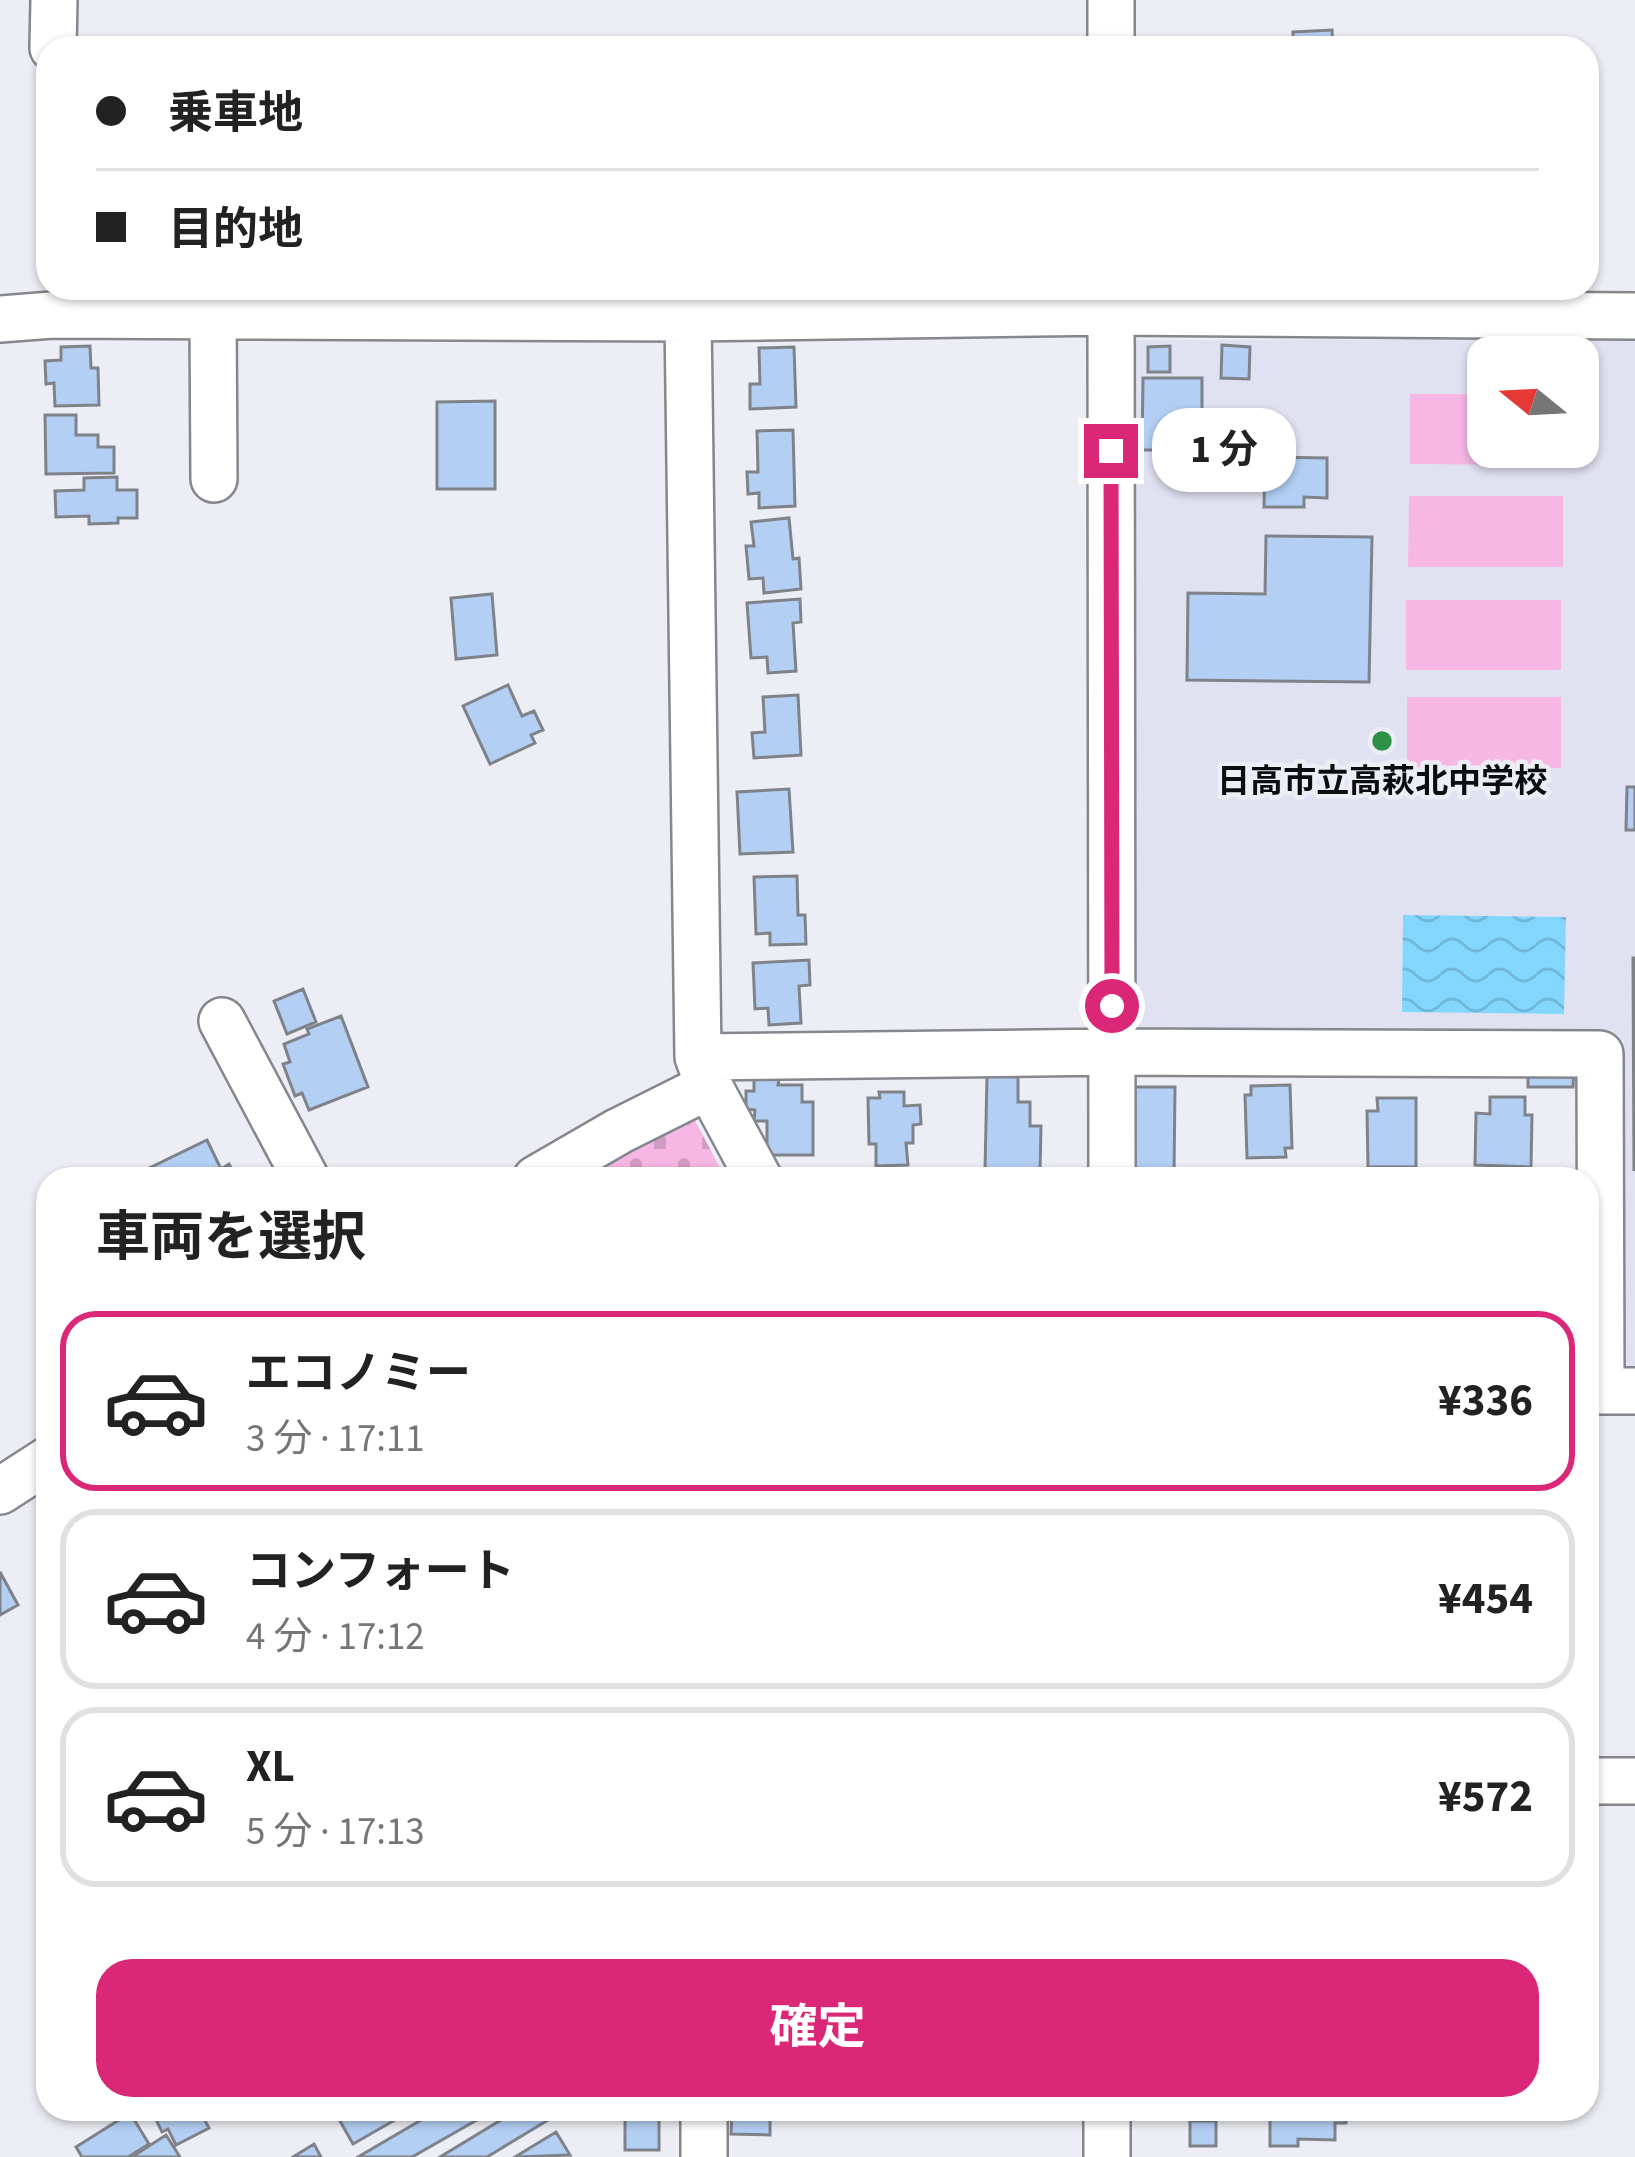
<!DOCTYPE html>
<html lang="ja">
<head>
<meta charset="utf-8">
<style>
  body { margin:0; font-family:"Source Sans 3","Noto Sans JP",sans-serif; background:#f6f6f6; color:#222; height:100vh; display:flex; flex-direction:column; font-size:45px; white-space:nowrap }
  * { box-sizing:border-box; margin:0 }
  p { font-size:39px; color:#767676 }
  .icon { flex:none; width:66px; height:66px; fill:none; stroke:currentColor; stroke-width:2; stroke-linecap:round; stroke-linejoin:round }
  .map { position:relative; flex:1; overflow:hidden }
  .details { position:absolute; left:36px; top:1167px; width:1563px; height:954px; display:flex; flex-direction:column; background:#fff; border-radius:36px; box-shadow:0 3px 9px #0004 }
  .details>* { flex:none }
  .banner { position:absolute; left:36px; top:36px; width:1563px; height:264px; border-radius:36px; box-shadow:0 3px 9px #0004; display:grid; align-content:center; height:264px; padding:0 60px; background:#fff }
  .needle { width:78px; rotate:288deg }
  .tools { position:absolute; left:1467px; top:336px; display:grid; gap:24px }
  .tools a { display:grid; place-items:center; width:132px; height:132px; border-radius:24px; background:#fff; box-shadow:0 3px 9px #0004; font-size:60px }
  .end { position:absolute; width:54px; height:54px; margin:-27px; border:15px solid #db2777; background:#fff; box-shadow:0 0 0 6px #fff }
  .from { border-radius:50% }
  .bubble { position:absolute; height:84px; border-radius:36px; background:#fff; box-shadow:0 3px 9px #0004; font-size:39px; font-weight:700; line-height:84px; text-align:center }
  .banner b { display:flex; align-items:center; gap:42px; height:114px; font-size:45px }
  .banner b+b { border-top:3px solid #e0e0e0 }
  .banner i { width:30px; height:30px; background:#222 }
  ul { padding:0; list-style:none }
  li { display:flex; align-items:center; gap:36px; height:180px; margin:0 24px 18px; padding:0 36px; border:6px solid #e0e0e0; border-radius:36px }
  li div { flex:1 }
  li b { display:block; font-size:45px }
  li em { font-style:normal; font-weight:700 }
  li.selected { border-color:#db2777 }
  li>.icon { width:108px; height:108px; stroke-width:1.5 }
  h2 { padding:0 60px; font-size:54px; line-height:144px }
  .primary-button { display:flex; gap:24px; margin-top:auto; padding:24px 60px }
  .primary-button a { flex:1; height:138px; border-radius:36px; background:#db2777; color:#fff; font-size:48px; font-weight:700; line-height:138px; text-align:center }
  .map>svg:first-child { display:block }
  .built { fill:#e1e2f1; fill-rule:evenodd }
  .cemetery { fill:url(#cemetery-stones) }
  .garden { fill:#f7b7e5 }
  .water { fill:url(#water-waves) }
  .building { fill:#b4cff4; stroke:#7f8389; stroke-width:3 }
  .lines { fill:none; stroke-linecap:round; stroke-linejoin:round }
  .minor-casing { stroke:#86878e; stroke-width:50 }
  .minor { stroke:#fff; stroke-width:45 }
  .route { stroke:#db2777; stroke-width:15 }
  .poi-dot { fill:#2d9247; stroke:#edeef5; stroke-width:4.5 }
  .labels { text-anchor:middle; stroke-width:9; stroke-linejoin:round; paint-order:stroke }
  .poi-label { font-size:33px; font-weight:bold; fill:#0c0d0f; stroke:#edeef5 }
</style>
</head>
<body>
<div class="map">
<svg width="1635" height="2157" viewBox="0 0 1635 2157">
  <defs>
    <pattern id="cemetery-stones" width="16" height="16" patternUnits="userSpaceOnUse" patternTransform="scale(3)"><rect width="16" height="16" fill="#f7b7e5"/><path d="M2 7V4a2 2 0 0 1 4 0v3zM10 15v-3a2 2 0 0 1 4 0v3z" fill="#d39cc3"/></pattern>
    <pattern id="water-waves" width="16" height="10" patternUnits="userSpaceOnUse" patternTransform="scale(3)"><rect width="16" height="10" fill="#83d7fe"/><path d="M0 5q4-4 8 0t8 0" fill="none" stroke="#70b7d8"/></pattern>
  </defs>
  <rect width="100%" height="100%" fill="#edeef5"/>
  <path class="built" d="M1635,339V1383H1620V1035L1127,1041L1132,340ZM1488,357H1578V447H1488Z"/>
  <path class="cemetery" d="M692,1115L726,1179H583L581,1175Z"/>
  <path class="garden" d="M1410,394H1488V447H1565V465L1410,464Z
    M1409,496H1563V567H1408Z
    M1406,600H1561V670H1406Z
    M1407,697H1561V768H1407Z"/>
  <path class="water" d="M1403,915L1566,917L1564,1014L1402,1012Z"/>
  <path class="building" d="M1332,30L1333,48H1293V32Z
    M1222,345L1250,347L1249,379L1221,378Z
    M90,346L91,368H98L99,405L55,406L54,383L46,384L45,361L61,360V347Z
    M1170,346V372H1148V347Z
    M794,347L796,407L750,409V384H760L759,348Z
    M1143,378H1202V450H1142Z
    M495,401V489H437V402Z
    M45,415H76V435H98V447H114V473L46,474Z
    M793,430L795,506L759,508V493L748,494L747,472H758L757,431Z
    M1265,457L1327,458V498L1304,497V507H1264Z
    M117,477V490H137V518H118V523L89,524V516L56,517L55,491L84,490V478Z
    M789,518L793,559L799,558L801,589L764,593L763,578L749,579L746,546H754L751,522Z
    M1266,536L1372,537L1369,682L1187,680L1188,593L1265,594Z
    M492,594L497,655L456,659L451,598Z
    M800,599L801,622L793,623L796,671L768,673L767,657L751,658L747,603Z
    M508,685L522,716L534,711L543,730L531,735L535,743L490,764L463,706Z
    M798,695L801,755L754,758L752,733L765,732L763,697Z
    M1627,787H1635V830H1626Z
    M789,789L793,852L740,854L737,792Z
    M797,876L798,915H805L806,944L770,945V933L756,934L754,877Z
    M1633,958H1635L1634,1171Z
    M809,960L810,985L799,986L801,1023L769,1025L768,1008L755,1009L753,963Z
    M303,989L316,1022L287,1034L274,1001Z
    M341,1016L368,1087L309,1110L302,1093L295,1096L283,1064L290,1062L284,1044L309,1034L307,1029Z
    M1528,1068L1574,1069L1573,1087H1528Z
    M987,1076L1018,1077V1102H1030V1126H1041L1040,1172L985,1171Z
    M754,1079H779L778,1085H802V1102H813V1155H767V1121H754L755,1110L746,1109V1091H754Z
    M1290,1085L1292,1148H1285L1286,1157L1247,1158L1245,1095H1251V1086Z
    M1133,1087H1175L1174,1175L1132,1174Z
    M879,1092H904V1106L920,1105L921,1124L913,1125V1143H906L908,1165L876,1166V1144H869L868,1098H880Z
    M1490,1097H1525V1115H1532L1531,1167L1475,1165L1476,1113L1490,1114Z
    M1377,1098H1416V1167H1368L1367,1111H1378Z
    M207,1140L221,1169L229,1164L237,1179H139L137,1174Z
    M0,1572L18,1605L0,1615Z
    M151,2109H199L209,2128L176,2145L168,2129L162,2132Z
    M361,2109H414L353,2144L340,2121Z
    M440,2109H496L412,2157H358Z
    M519,2109H541L548,2120L487,2157H440Z
    M718,2109H770V2135L731,2134L732,2112H718Z
    M1270,2109H1346V2123H1335V2140L1298,2139V2146H1270Z
    M130,2113L149,2144L128,2157H82L76,2147Z
    M625,2115H659V2150H625Z
    M1190,2121H1216V2146H1190Z
    M556,2132L570,2155L515,2157Z
    M166,2135L180,2157H132Z
    M314,2144L321,2157H293Z"/>
  <g class="lines">
    <defs>
      <path id="minor" d="M53,48L54,0
        M1111,48V0
        M1111,288L1112,1179
        M213,316L214,479
        M688,318L698,1057L1113,1052L1600,1054L1601,1391H1635
        M0,319L52,315L688,318L1111,312L1635,316
        M222,1021L306,1179
        M709,1086L759,1179
        M536,1179L619,1131L709,1086L698,1057
        M0,1491L48,1460
        M1587,1781H1635
        M704,2109V2157
        M1107,2157V2109"/>
    </defs>
    <use href="#minor" class="minor-casing"/>
    <use href="#minor" class="minor"/>
  </g>
  <g class="lines">
    <path class="route" d="M1111,451L1112,1006"/>
  </g>
  <circle class="poi-dot" cx="1382" cy="741" r="12"/>
  <g class="labels">
    <g class="poi-label">
      <text x="1382" y="792">日高市立高萩北中学校</text>
    </g>
  </g>
</svg>
<div class="tools">
<a><svg class="needle" viewBox="-14 -14 28 28"><path d="M0-13l5 13h-10z" fill="#e53935"/><path d="M0 13l5-13h-10z" fill="#767676"/></svg></a>
</div>
<i class="end from" style="left:1112px;top:1006px"></i>
<i class="end" style="left:1111px;top:451px"></i>
<div class="bubble" style="left:1152px;top:408px;width:144px">1 分</div>
<div class="banner">
<b><i class="from"></i>乗車地</b>
<b><i></i>目的地</b>
</div>
<section class="details">
<h2>車両を選択</h2>
<ul>
<li class="selected"><svg class="icon" aria-label="car" viewBox="0 0 24 24"><path d="M5 17H2v-5l4-1 3-4h7l3 4 3 1v5h-3M9 17h6M6 11h13"/><circle cx="7" cy="17" r="2"/><circle cx="17" cy="17" r="2"/></svg><div><b>エコノミー</b><p>3 分 · 17:11</p></div><em>¥336</em></li>
<li><svg class="icon" aria-label="car" viewBox="0 0 24 24"><path d="M5 17H2v-5l4-1 3-4h7l3 4 3 1v5h-3M9 17h6M6 11h13"/><circle cx="7" cy="17" r="2"/><circle cx="17" cy="17" r="2"/></svg><div><b>コンフォート</b><p>4 分 · 17:12</p></div><em>¥454</em></li>
<li><svg class="icon" aria-label="car" viewBox="0 0 24 24"><path d="M5 17H2v-5l4-1 3-4h7l3 4 3 1v5h-3M9 17h6M6 11h13"/><circle cx="7" cy="17" r="2"/><circle cx="17" cy="17" r="2"/></svg><div><b>XL</b><p>5 分 · 17:13</p></div><em>¥572</em></li>
</ul>
<div class="primary-button"><a>確定</a></div>
</section>
</div>
</body>
</html>
